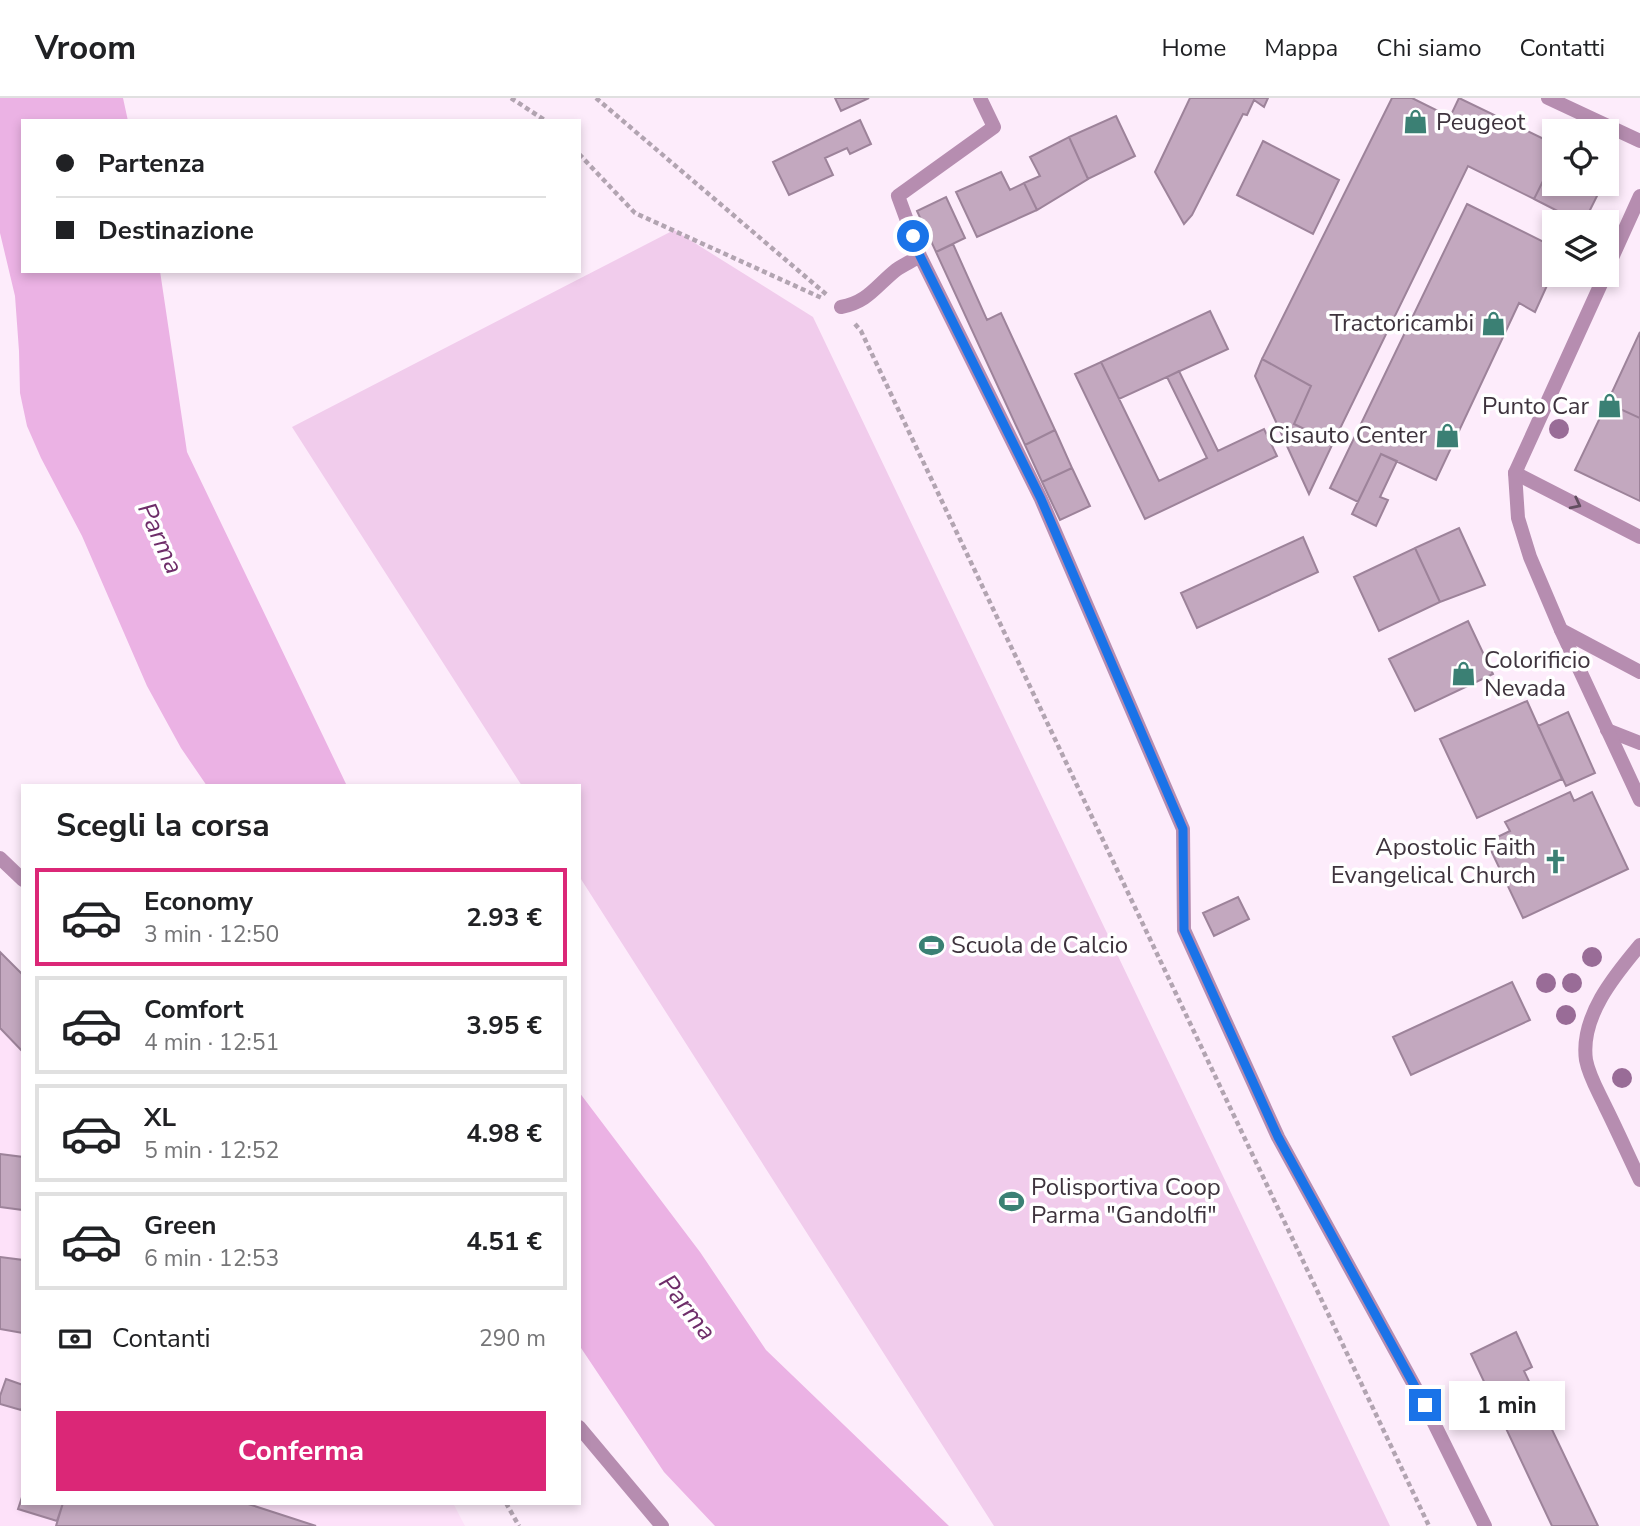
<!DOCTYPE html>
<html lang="it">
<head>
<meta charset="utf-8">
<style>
  body { margin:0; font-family:"Nunito Sans",sans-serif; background:#f6f6f6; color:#202124; height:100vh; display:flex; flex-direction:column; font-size:26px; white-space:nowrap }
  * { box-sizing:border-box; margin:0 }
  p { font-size:23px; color:#757577 }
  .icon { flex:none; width:38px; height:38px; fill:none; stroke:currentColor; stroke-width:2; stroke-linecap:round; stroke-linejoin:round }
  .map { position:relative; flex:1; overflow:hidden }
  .panel { position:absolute; left:21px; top:686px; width:560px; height:721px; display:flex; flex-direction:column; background:#fff; border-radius:0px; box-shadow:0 4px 10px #0003 }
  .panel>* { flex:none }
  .guide { position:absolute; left:21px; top:21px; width:560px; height:154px; border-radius:0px; box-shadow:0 4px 10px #0003; display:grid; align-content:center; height:154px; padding:0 35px; background:#fff }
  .controls { position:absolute; left:1542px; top:21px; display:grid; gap:14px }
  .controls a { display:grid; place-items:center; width:77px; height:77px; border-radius:0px; background:#fff; box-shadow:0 4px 10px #0003; font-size:35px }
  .end { position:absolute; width:32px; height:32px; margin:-16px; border:9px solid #1a73e8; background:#fff; box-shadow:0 0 0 4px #fff }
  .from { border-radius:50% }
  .bubble { position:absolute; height:49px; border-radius:0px; background:#fff; box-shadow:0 4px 10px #0003; font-size:23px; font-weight:700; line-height:49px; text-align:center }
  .guide b { display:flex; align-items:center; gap:24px; height:66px; font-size:26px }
  .guide b+b { border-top:2px solid #e0e0e0 }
  .guide i { width:18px; height:18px; background:#202124 }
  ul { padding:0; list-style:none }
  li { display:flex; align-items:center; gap:21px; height:98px; margin:0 14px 10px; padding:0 21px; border:4px solid #e0e0e0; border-radius:0px }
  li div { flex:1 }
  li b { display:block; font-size:26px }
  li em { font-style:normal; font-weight:700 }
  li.selected { border-color:#db2777 }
  li>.icon { width:63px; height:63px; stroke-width:1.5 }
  h2 { padding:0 35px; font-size:32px; line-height:84px }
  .pay { display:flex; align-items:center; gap:18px; height:77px; padding:0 35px; font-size:26px }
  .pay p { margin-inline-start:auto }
  .button { display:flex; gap:14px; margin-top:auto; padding:14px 35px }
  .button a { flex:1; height:80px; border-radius:0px; background:#db2777; color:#fff; font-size:28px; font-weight:700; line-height:80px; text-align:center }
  header { display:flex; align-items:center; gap:42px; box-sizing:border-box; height:98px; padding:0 35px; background:#fff; border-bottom:2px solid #e0e0e0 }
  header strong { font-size:33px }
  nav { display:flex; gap:38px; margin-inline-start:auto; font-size:24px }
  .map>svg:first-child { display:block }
  .built { fill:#fde1f9 }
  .green { fill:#f1ccec }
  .water { fill:#ebb2e4 }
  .building { fill:#c3a8bf; stroke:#9d839a; stroke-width:2 }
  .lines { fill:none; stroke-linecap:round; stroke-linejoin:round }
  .path { stroke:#b2a4b1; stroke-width:4.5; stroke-dasharray:5 3.5; stroke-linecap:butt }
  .lane { stroke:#b68db0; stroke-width:14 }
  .street { stroke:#b68db0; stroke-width:14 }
  .tree { fill:#996c97 }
  .oneway { stroke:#624e60 }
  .route { stroke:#1a73e8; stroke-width:9 }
  .labels { text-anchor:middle; stroke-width:7; stroke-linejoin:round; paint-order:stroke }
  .poi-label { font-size:24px; fill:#3e333d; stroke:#fff; text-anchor:start }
  .water-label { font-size:26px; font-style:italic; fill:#6e2d69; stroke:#fff }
</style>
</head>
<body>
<header>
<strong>Vroom</strong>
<nav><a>Home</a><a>Mappa</a><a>Chi siamo</a><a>Contatti</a></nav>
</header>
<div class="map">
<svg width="1640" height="1428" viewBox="0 0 1640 1428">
  <rect width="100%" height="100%" fill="#fdecfb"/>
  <path class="built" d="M0,867L23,890V1405H453L465,1428H0Z"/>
  <path class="green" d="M674,132L813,219L1390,1428H994L579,778V688H522L292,329Z"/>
  <path class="water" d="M0,0H123L128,23H23V173H160L187,354L347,688H207L181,650L147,588L82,438L41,360L27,328L20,295L19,253L15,198L0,135Z
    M579,994L700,1154L766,1252L949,1428H715L664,1374L579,1247Z"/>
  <path class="building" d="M835,0H869L841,13Z
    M1190,0H1268L1264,9L1254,2L1247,17L1243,16L1192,117L1184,126L1155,74Z
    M1392,0H1412L1450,19L1459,0L1554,46V61L1534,101L1468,68L1333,345L1294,326L1311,288L1262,261Z
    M1116,18L1135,58L1088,81L1069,39Z
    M860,22L871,46L850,56L847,50L825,60L833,77L789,97L773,64Z
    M1069,39L1088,81L1037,112L1024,85L1040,78L1030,59Z
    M1263,43L1339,82L1313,136L1237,97Z
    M1554,61V86H1603L1584,124H1579L1534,101Z
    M1001,74L1010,92L1024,85L1037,112L977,139L956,94Z
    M946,99L965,140L936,154L917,113Z
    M1467,106L1554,149V172L1535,214L1519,205L1436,382L1381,356L1358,404L1330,390Z
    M953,146L987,222L1001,215L1055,332L1025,347L936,154Z
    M1210,213L1228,251L1119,301L1101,264Z
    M1640,234V320L1607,305Z
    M1262,261L1311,288L1294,326L1333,345L1309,396L1255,278Z
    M1101,264L1159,383L1207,360L1167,279L1179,273L1218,353L1264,331L1277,358L1145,421L1075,276Z
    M1607,305L1640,320V403L1575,372Z
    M1055,332L1072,370L1042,384L1025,347Z
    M1381,356L1397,363L1380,399L1388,402L1376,428L1352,416Z
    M1072,370L1090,408L1060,422L1042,384Z
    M1459,430L1485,487L1440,504L1415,450Z
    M1303,439L1318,474L1197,530L1181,495Z
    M1415,450L1440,504L1379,533L1354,479Z
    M1468,523L1493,576L1415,613L1389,561Z
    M1527,603L1562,681L1477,720L1440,641Z
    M1568,614L1595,675L1566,688L1538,628Z
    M1570,694L1574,703L1592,694L1628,771L1523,820L1487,744L1510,733L1505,724Z
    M1238,799L1249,821L1214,838L1203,815Z
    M0,854L23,877V954L0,930Z
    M1512,884L1530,922L1411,977L1393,939Z
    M0,1056L23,1059V1112L0,1109Z
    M0,1159L23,1162V1235L0,1231Z
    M1516,1234L1532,1269L1524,1273L1598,1428H1552L1471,1256Z
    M6,1281L23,1287V1307L21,1312L0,1306V1298Z
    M23,1396V1405H63L57,1423L18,1411Z
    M63,1405H245L316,1428H56Z"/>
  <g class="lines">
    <path class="path" d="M511,0L546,23
      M596,0L827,197
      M579,56L635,115L824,201
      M855,226L861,233L1429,1428
      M506,1405L519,1428"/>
    <path class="lane" d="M920,158L1041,401L1183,731L1184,832L1278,1039L1425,1307L1485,1428
      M841,209C868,204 876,188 896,172C903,167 912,163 920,158L898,98L994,29L980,0
      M1515,375L1640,439
      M1561,532L1640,574
      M1607,632L1640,645
      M1640,847C1614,878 1580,919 1586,962C1589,978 1598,993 1605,1008C1617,1032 1628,1057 1640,1082"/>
    <path class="street" d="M1548,0L1640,43
      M1606,173L1640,98
      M1605,177L1515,375L1518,420L1530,459L1561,532L1640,702
      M0,760L23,782
      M579,1329L662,1428"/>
  </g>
  <g class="tree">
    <circle cx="1559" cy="331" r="10"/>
    <circle cx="1592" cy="859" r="10"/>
    <circle cx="1546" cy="885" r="10"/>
    <circle cx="1572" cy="885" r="10"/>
    <circle cx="1566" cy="917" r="10"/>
    <circle cx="1622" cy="980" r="10"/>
  </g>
  <defs><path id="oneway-chevron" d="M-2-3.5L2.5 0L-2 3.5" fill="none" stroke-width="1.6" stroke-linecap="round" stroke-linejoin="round" transform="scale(1.75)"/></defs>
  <use class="oneway" href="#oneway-chevron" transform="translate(1576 406) rotate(27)"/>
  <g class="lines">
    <path class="route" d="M913,138L920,158L1041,401L1183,731L1184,832L1278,1039L1425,1307"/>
  </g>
  <defs>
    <symbol id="shop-bare" viewBox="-9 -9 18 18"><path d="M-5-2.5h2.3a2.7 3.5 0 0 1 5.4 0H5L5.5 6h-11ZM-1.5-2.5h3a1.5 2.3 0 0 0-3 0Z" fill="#3b8074" stroke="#fff" stroke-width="2.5" paint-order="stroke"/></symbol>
    <symbol id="church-bare" viewBox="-9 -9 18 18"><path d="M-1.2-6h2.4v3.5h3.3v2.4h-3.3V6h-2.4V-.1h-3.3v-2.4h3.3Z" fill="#3b8074" stroke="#fff" stroke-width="2.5" paint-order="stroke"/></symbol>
    <symbol id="stadium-bare" viewBox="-9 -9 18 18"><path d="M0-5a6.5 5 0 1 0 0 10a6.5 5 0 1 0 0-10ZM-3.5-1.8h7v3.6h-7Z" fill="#3b8074" stroke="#fff" stroke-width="2.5" paint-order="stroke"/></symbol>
  </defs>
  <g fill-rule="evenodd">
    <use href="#shop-bare" x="1398" y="6" width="35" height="35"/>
    <use href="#shop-bare" x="1476" y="208" width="35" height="35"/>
    <use href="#shop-bare" x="1592" y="290" width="35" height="35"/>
    <use href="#shop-bare" x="1430" y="320" width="35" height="35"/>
    <use href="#shop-bare" x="1446" y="558" width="35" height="35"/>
    <use href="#church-bare" x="1538" y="746" width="35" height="35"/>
    <use href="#stadium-bare" x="914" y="830" width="35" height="35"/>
    <use href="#stadium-bare" x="994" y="1086" width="35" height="35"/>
  </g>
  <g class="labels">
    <g class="poi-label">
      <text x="1436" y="32">Peugeot</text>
      <text x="1474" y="233" text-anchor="end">Tractoricambi</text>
      <text x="1589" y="316" text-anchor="end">Punto Car</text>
      <text x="1427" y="345" text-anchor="end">Cisauto Center</text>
      <text x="1484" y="570">Colorificio<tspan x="1484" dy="28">Nevada</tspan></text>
      <text x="1536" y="757" text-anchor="end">Apostolic Faith<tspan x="1536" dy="28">Evangelical Church</tspan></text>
      <text x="951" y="855">Scuola de Calcio</text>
      <text x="1031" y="1097">Polisportiva Coop<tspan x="1031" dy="28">Parma "Gandolfi"</tspan></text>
    </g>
    <g class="water-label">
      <text transform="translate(161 440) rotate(66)" y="9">Parma</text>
      <text transform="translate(688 1209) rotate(52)" y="9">Parma</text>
    </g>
  </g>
</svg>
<div class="controls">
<a><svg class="icon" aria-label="locate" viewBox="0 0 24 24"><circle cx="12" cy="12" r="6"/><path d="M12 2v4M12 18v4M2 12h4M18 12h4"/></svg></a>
<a><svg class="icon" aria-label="layers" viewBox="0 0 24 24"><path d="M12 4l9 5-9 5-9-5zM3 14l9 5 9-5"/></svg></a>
</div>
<i class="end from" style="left:913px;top:138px"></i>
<i class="end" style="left:1425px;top:1307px"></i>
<div class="bubble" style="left:1449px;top:1283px;width:116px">1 min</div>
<div class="guide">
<b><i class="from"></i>Partenza</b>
<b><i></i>Destinazione</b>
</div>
<section class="panel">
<h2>Scegli la corsa</h2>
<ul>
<li class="selected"><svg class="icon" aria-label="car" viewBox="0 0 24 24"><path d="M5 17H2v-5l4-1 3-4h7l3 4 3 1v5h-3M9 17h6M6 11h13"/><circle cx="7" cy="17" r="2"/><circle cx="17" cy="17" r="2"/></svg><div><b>Economy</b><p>3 min · 12:50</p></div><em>2.93 €</em></li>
<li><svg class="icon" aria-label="car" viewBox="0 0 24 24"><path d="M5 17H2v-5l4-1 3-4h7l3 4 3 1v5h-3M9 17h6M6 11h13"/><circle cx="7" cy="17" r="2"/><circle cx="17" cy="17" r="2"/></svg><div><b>Comfort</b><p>4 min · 12:51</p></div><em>3.95 €</em></li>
<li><svg class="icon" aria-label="car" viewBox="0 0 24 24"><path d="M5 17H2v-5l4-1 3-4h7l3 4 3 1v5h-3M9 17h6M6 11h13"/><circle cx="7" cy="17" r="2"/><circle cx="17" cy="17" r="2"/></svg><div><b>XL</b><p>5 min · 12:52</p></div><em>4.98 €</em></li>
<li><svg class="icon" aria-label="car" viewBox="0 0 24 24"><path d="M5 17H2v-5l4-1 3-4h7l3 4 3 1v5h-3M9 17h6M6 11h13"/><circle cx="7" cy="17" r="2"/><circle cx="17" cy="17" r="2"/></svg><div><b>Green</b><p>6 min · 12:53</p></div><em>4.51 €</em></li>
</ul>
<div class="pay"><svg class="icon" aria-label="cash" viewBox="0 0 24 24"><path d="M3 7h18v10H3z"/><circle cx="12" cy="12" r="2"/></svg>Contanti<p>290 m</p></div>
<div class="button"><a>Conferma</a></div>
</section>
</div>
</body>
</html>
